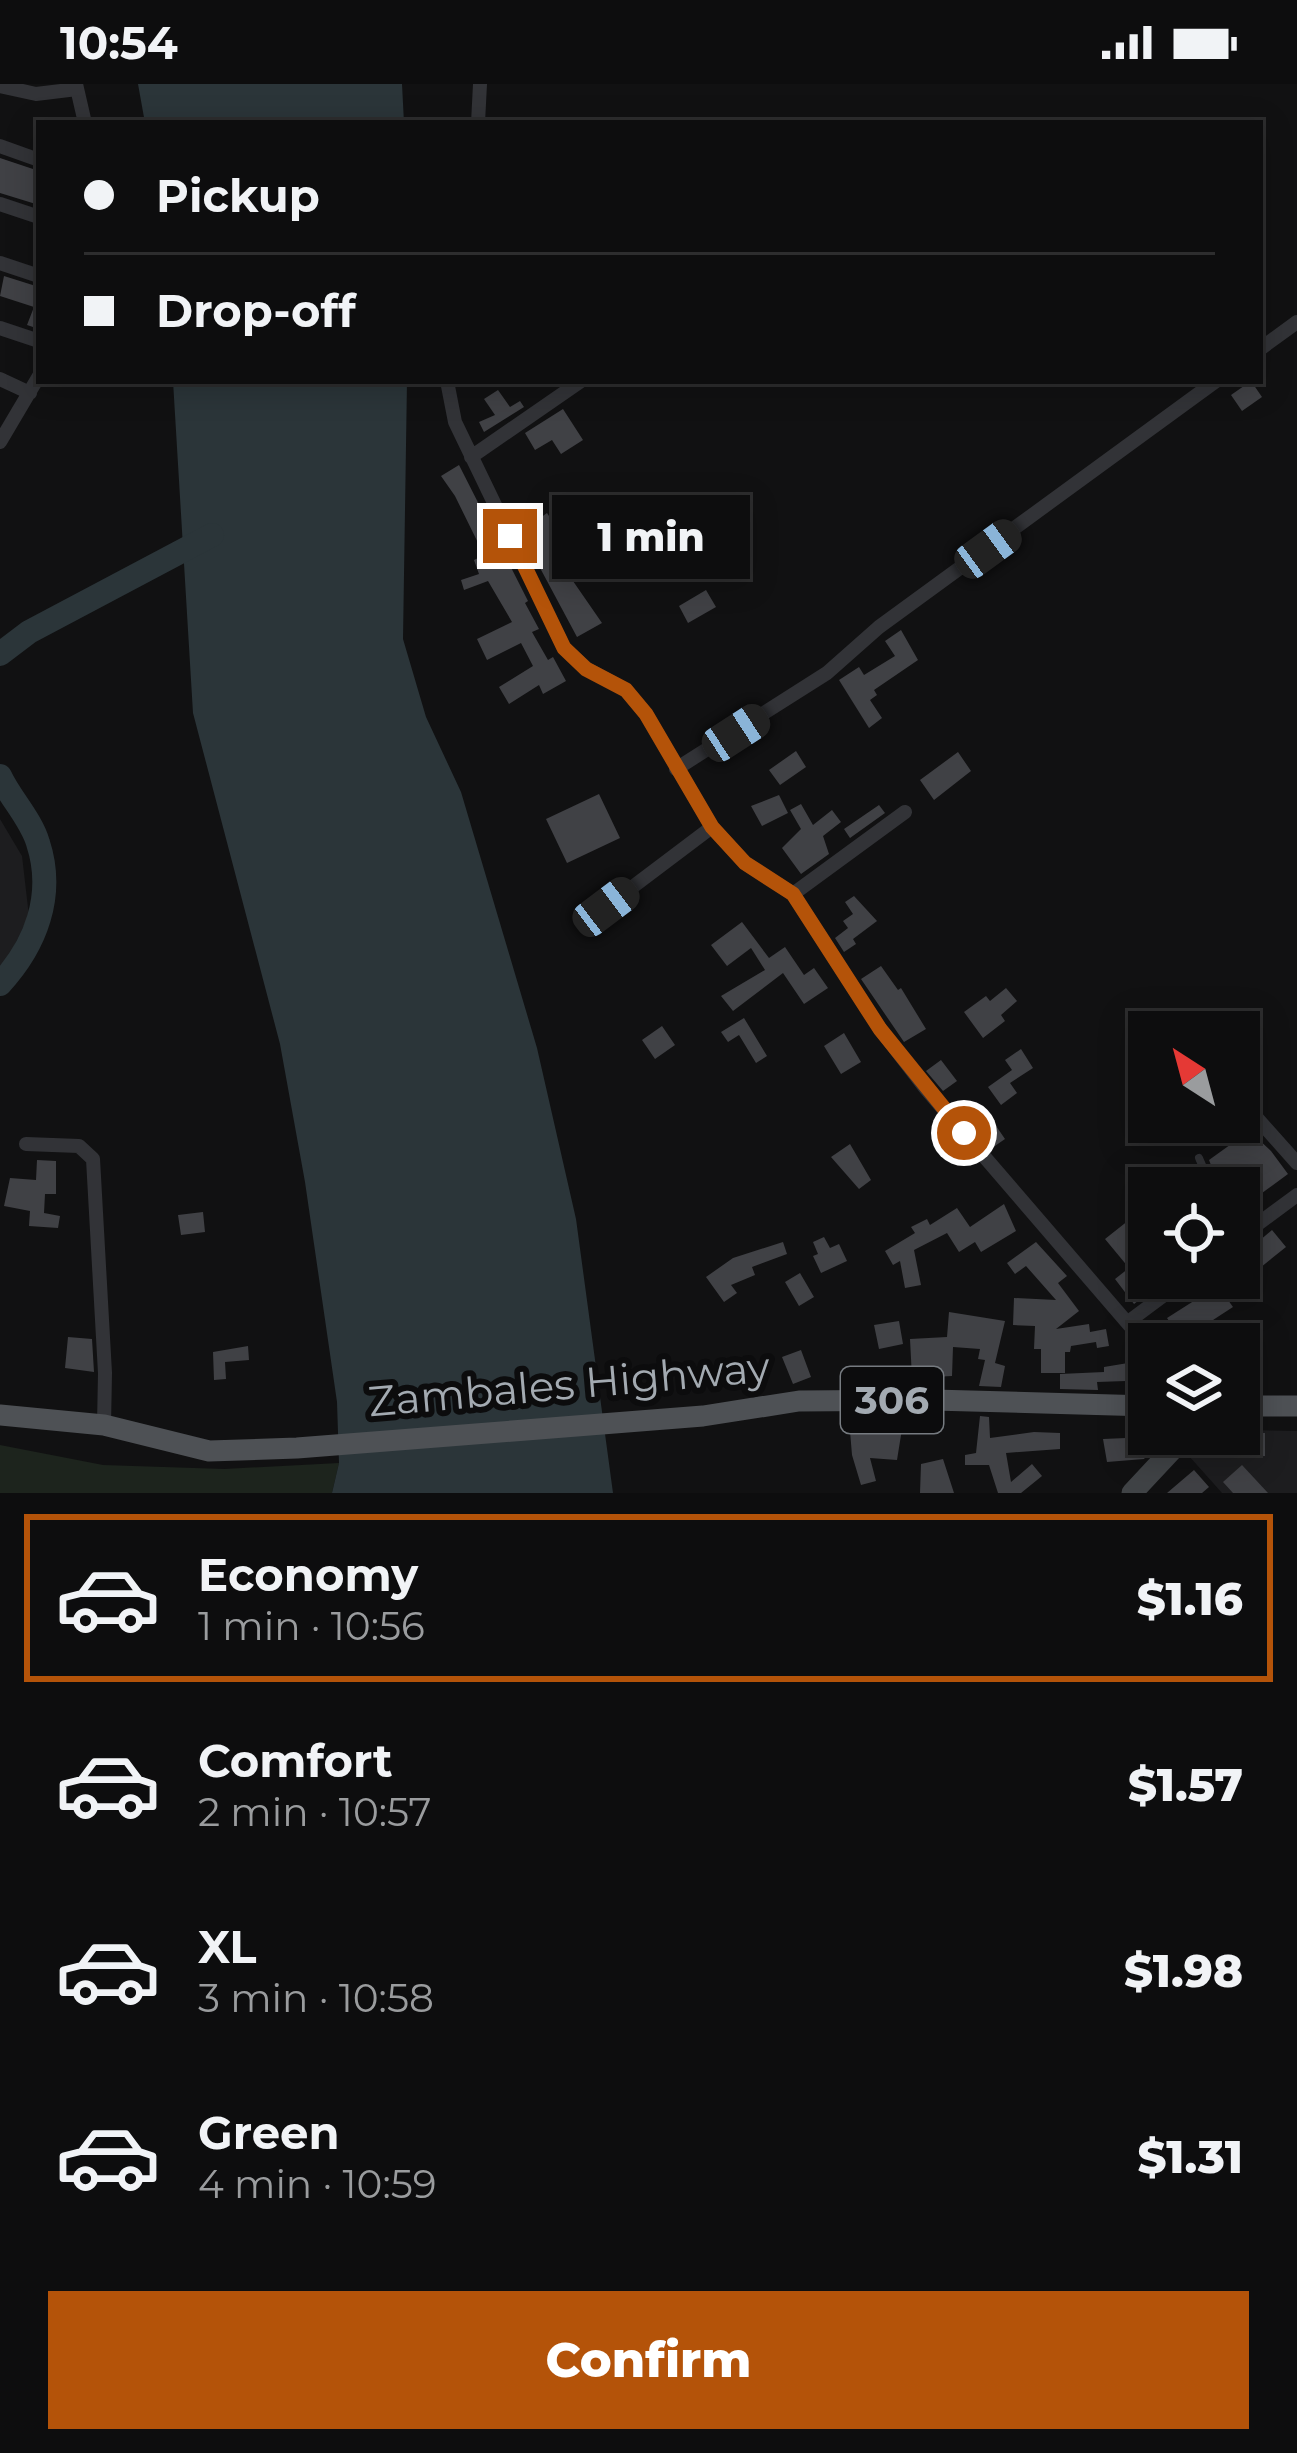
<!DOCTYPE html>
<html lang="en">
<head>
<meta charset="utf-8">
<style>
  body { margin:0; font-family:Montserrat,sans-serif; background:#1b1b1c; color:#f1f3f6; height:100vh; display:flex; flex-direction:column; font-size:45px; white-space:nowrap }
  * { box-sizing:border-box; margin:0 }
  p { font-size:39px; color:#9a9c9e }
  .icon { flex:none; width:66px; height:66px; fill:none; stroke:currentColor; stroke-width:2; stroke-linecap:round; stroke-linejoin:round }
  .map { position:relative; height:1409px; overflow:hidden }
  .details { display:flex; flex-direction:column; background:#0d0d0e; flex:1 }
  .details>* { flex:none }
  .guide { position:absolute; left:36px; top:36px; width:1227px; height:264px; border-radius:0px; box-shadow:0 6px 30px #0003,0 0 0 3px #2d2d2e; display:grid; align-content:center; height:264px; padding:0 48px; background:#0d0d0e }
  .needle { width:78px; rotate:324deg }
  .buttons { position:absolute; left:1128px; top:927px; display:grid; gap:24px }
  .buttons a { display:grid; place-items:center; width:132px; height:132px; border-radius:0px; background:#0d0d0e; box-shadow:0 6px 30px #0003,0 0 0 3px #2d2d2e; font-size:60px }
  .end { position:absolute; width:54px; height:54px; margin:-27px; border:15px solid #b45309; background:#fff; box-shadow:0 0 0 6px #fff }
  .from { border-radius:50% }
  .bubble { position:absolute; height:84px; border-radius:0px; background:#0d0d0e; box-shadow:0 6px 30px #0003,0 0 0 3px #2d2d2e; font-size:39px; font-weight:800; line-height:84px; text-align:center }
  .car { position:absolute; width:36px; height:72px; margin:-36px -18px; border-radius:15px; box-shadow:0 0 9px 3px #0007; background:linear-gradient(#222 24%,#8ab4d8 0 40%,#222 0 76%,#8ab4d8 0 86%,#222 0) }
  .guide b { display:flex; align-items:center; gap:42px; height:114px; font-size:45px }
  .guide b+b { border-top:3px solid #2d2d2e }
  .guide i { width:30px; height:30px; background:#f1f3f6 }
  ul { padding:21px 0 0; list-style:none }
  li { display:flex; align-items:center; gap:36px; height:168px; margin:0 24px 18px; padding:0 24px; border:6px solid transparent; border-radius:0px }
  li div { flex:1 }
  li b { display:block; font-size:45px }
  li em { font-style:normal; font-weight:800 }
  li.active { border-color:#b45309 }
  li>.icon { width:108px; height:108px; stroke-width:1.5 }
  .action { display:flex; gap:24px; margin-top:auto; padding:24px 48px }
  .action a { flex:1; height:138px; border-radius:0px; background:#b45309; color:#fff; font-size:48px; font-weight:800; line-height:138px; text-align:center }
  .status { display:flex; justify-content:space-between; align-items:center; height:84px; padding:0 60px; background:#0d0d0e; direction:ltr }
  .status svg { height:33px; fill:currentColor }
  .map>svg:first-child { display:block }
  .built { fill:#1d1d1f }
  .green { fill:#1d241d }
  .water { fill:#2b3539 }
  .lines { fill:none; stroke-linecap:round; stroke-linejoin:round }
  .river { stroke:#2b3539; stroke-width:24 }
  .building { fill:#404145 }
  .lane { stroke:#323337; stroke-width:8 }
  .street { stroke:#323337; stroke-width:14 }
  .secondary { stroke:#404346; stroke-width:21 }
  .primary { stroke:#4e5155; stroke-width:21 }
  .route { stroke:#b45309; stroke-width:15 }
  .labels { text-anchor:middle; stroke-width:12; stroke-linejoin:round; paint-order:stroke }
  .shield { fill:#0c0c0d; stroke:#767b80; stroke-width:3 }
  .shield-label { font-size:39px; font-weight:bold; fill:#a3aab1 }
  .street-label { font-size:42px; fill:#a3aab1; stroke:#0c0c0d }
</style>
</head>
<body>
<div class="status"><b>10:54</b><svg viewBox="0 0 49 12"><path d="M0 12V9h3v3zM5 12V6h3v6zM10 12V3h3v9zM15 12V0h3v12zM26 1h20v11H26zM47 4h2v5h-2z"/></svg></div>
<div class="map">
<svg width="1297" height="1409" viewBox="0 0 1297 1409">
  <rect width="100%" height="100%" fill="#111112"/>
  <path class="built" d="M0,735L22,772L29,832L0,890Z
    M1239,1346L1297,1347V1409H1222L1189,1372L1204,1350H1239Z"/>
  <path class="green" d="M0,1361L103,1381L224,1385L339,1379L332,1409H0Z"/>
  <path class="water" d="M138,0H402L404,39H145Z
    M173,297H407L403,555L426,633L461,708L537,964L576,1135L613,1409H332L339,1379L337,1318L305,1098L280,960L193,629Z"/>
  <g class="lines">
    <path class="river" d="M0,570L29,548L212,451
      M0,692C10,714 31,735 38,759C55,811 36,861 0,900"/>
  </g>
  <path class="building" d="M0,74L39,87V121L0,109Z
    M4,192L39,203V245L27,241L34,223L0,212Z
    M1251,297L1262,313L1242,327L1231,311Z
    M498,306L510,323L520,317L524,323L484,348L479,338L495,331L484,315Z
    M563,325L583,356L561,370L552,356L535,366L525,349Z
    M459,381L528,517L525,519L539,545L532,548L548,576L553,573L566,597L543,610L539,601L509,620L499,603L533,582L521,559L487,576L477,555L512,538L488,497L464,506L461,496L479,490L474,476L484,471L455,412L441,392Z
    M547,429L559,447L553,451L572,480L564,484L602,539L577,553L524,454L540,443L536,437Z
    M706,506L716,523L688,539L679,522Z
    M901,546L918,576L874,606L877,611L870,616L882,634L869,644L839,596L859,583L864,591L895,572L885,557Z
    M796,667L806,683L780,701L769,686Z
    M958,668L971,687L934,716L920,696Z
    M599,710L620,754L567,779L546,735Z
    M779,711L788,729L762,742L751,722Z
    M801,720L813,741L832,726L841,738L823,752L829,770L801,790L782,764L801,745L790,726Z
    M879,721L885,729L850,754L844,745Z
    M854,812L877,837L853,855L856,860L844,868L835,854L848,844L843,837L853,830L845,818Z
    M742,838L769,874L785,863L804,891L814,884L828,904L804,920L783,889L733,927L721,912L765,886L751,864L727,882L711,861Z
    M881,882L898,906L901,904L926,945L904,958L861,895Z
    M1006,904L1017,917L1001,931L1005,937L983,954L964,928L986,912L990,917Z
    M744,934L767,972L756,979L739,951L728,958L721,948Z
    M662,942L675,961L655,975L642,956Z
    M844,949L861,978L841,990L824,962Z
    M1021,965L1033,984L1010,999L1017,1009L1001,1021L988,1003L1012,986L1005,976Z
    M941,976L957,997L943,1007L926,987Z
    M969,1022L984,1041L992,1036L1005,1055L992,1064L961,1028Z
    M1239,1037L1271,1067L1288,1090L1262,1109L1254,1101L1239,1114V1104H1220L1209,1076L1234,1058L1225,1046Z
    M850,1060L871,1096L859,1105L831,1073Z
    M37,1076L56,1077V1110H45L44,1129L60,1132L58,1144L29,1142L30,1127L4,1122L10,1094L36,1096Z
    M1004,1120L1016,1147L981,1168L975,1158L959,1168L947,1149L914,1166L921,1201L905,1204L900,1177L893,1181L885,1167L915,1149L911,1143L927,1135L930,1141L957,1124L970,1143Z
    M203,1128L205,1148L181,1151L178,1131Z
    M1129,1136L1149,1160V1194H1168L1134,1220L1115,1195L1129,1184L1105,1155Z
    M1272,1146L1286,1163L1240,1200L1244,1205L1228,1216L1233,1223L1213,1236L1229,1260H1184L1167,1234L1200,1213L1193,1204L1198,1194H1210L1214,1198L1220,1194H1236L1239,1198V1184L1251,1176L1246,1168Z
    M824,1153L830,1164L839,1160L847,1177L821,1189L813,1172L818,1170L813,1158Z
    M783,1158L787,1170L752,1183L755,1191L731,1201L737,1209L724,1218L706,1193L733,1174Z
    M1036,1158L1067,1192L1058,1199L1079,1227L1056,1245L1089,1240L1090,1248L1106,1245L1109,1262L1097,1264L1096,1258L1071,1262L1070,1268H1065V1289H1041V1265H1034L1035,1242L1013,1241L1014,1214L1056,1216L1026,1182L1015,1190L1007,1179Z
    M800,1189L814,1213L799,1222L785,1198Z
    M949,1228L1005,1237L995,1279L1005,1282L1001,1303L979,1302L985,1276L978,1275L980,1265L953,1263L952,1292L912,1294L910,1255L947,1253Z
    M899,1237L903,1260L879,1265L874,1241Z
    M68,1253L92,1255L94,1288L65,1284Z
    M1255,1256L1257,1283L1239,1284V1257Z
    M248,1262L249,1276L225,1278L226,1295L214,1296L213,1268Z
    M801,1266L811,1293L793,1300L782,1273Z
    M1146,1276L1148,1290L1126,1294V1297L1097,1298L1098,1306L1060,1305V1290L1104,1288V1283Z
    M980,1332L989,1333L990,1354L1034,1348L1060,1349V1365L1006,1369L1011,1398L1032,1380L1042,1392L1021,1409H998L989,1381H965V1371L976,1369Z
    M902,1345L897,1376L870,1374L876,1397L861,1401L852,1371L850,1347Z
    M1244,1349H1265V1372L1244,1373Z
    M1126,1354V1358L1152,1355V1365L1144,1375L1107,1378L1103,1355Z
    M943,1375L954,1409H920L921,1380Z
    M1242,1381L1268,1409H1233L1223,1398Z
    M1194,1386L1209,1403L1202,1409H1167Z"/>
  <g class="lines">
    <path class="lane" d="M1199,1074L1212,1104"/>
    <path class="street" d="M76,0L85,39
      M0,2L36,10L77,5
      M478,39L480,0
      M0,62L39,76
      M0,120L39,133
      M0,179L39,192
      M0,244L39,257
      M1260,265L1297,238
      M0,295L30,309
      M447,297L455,338L564,564L587,585L626,606L646,630L712,743L745,779L793,810L880,945L926,1005L1149,1264
      M0,358L39,292
      M471,373L581,297
      M676,685L827,589L879,543L1216,297
      M793,810L905,728
      M606,823L712,743
      M1239,1014L1297,1079
      M26,1060L79,1062L93,1075L105,1289L104,1341
      M1239,1154L1297,1111
      M1128,1238L1187,1194"/>
    <path class="secondary" d="M1132,1409L1187,1350"/>
    <path class="primary" d="M1239,1322H1297
      M0,1331L104,1341L209,1367L297,1364L703,1332L799,1317L933,1316L1149,1322"/>
  </g>
  <g class="lines">
    <path class="route" d="M510,452L564,564L586,585L626,606L646,630L712,743L745,779L793,810L880,945L964,1049"/>
  </g>
  <g class="labels">
    <rect class="shield" x="841" y="1283" width="102" height="66" rx="9"/>
    <g class="shield-label">
      <text x="892" y="1330">306</text>
    </g>
    <g class="street-label">
      <text transform="translate(569 1300) rotate(-5)" y="15">Zambales Highway</text>
    </g>
  </g>
</svg>
<div class="buttons">
<a><svg class="needle" viewBox="-14 -14 28 28"><path d="M0-13l5 13h-10z" fill="#e53935"/><path d="M0 13l5-13h-10z" fill="#9a9c9e"/></svg></a>
<a><svg class="icon" aria-label="locate" viewBox="0 0 24 24"><circle cx="12" cy="12" r="6"/><path d="M12 2v4M12 18v4M2 12h4M18 12h4"/></svg></a>
<a><svg class="icon" aria-label="layers" viewBox="0 0 24 24"><path d="M12 4l9 5-9 5-9-5zM3 14l9 5 9-5"/></svg></a>
</div>
<i class="end from" style="left:964px;top:1049px"></i>
<i class="end" style="left:510px;top:452px"></i>
<div class="bubble" style="left:552px;top:411px;width:198px">1 min</div>
<i class="car" style="left:988px;top:465px;rotate:54deg"></i>
<i class="car" style="left:736px;top:649px;rotate:57deg"></i>
<i class="car" style="left:606px;top:823px;rotate:53deg"></i>
<div class="guide">
<b><i class="from"></i>Pickup</b>
<b><i></i>Drop-off</b>
</div>
</div>
<section class="details">
<ul>
<li class="active"><svg class="icon" aria-label="car" viewBox="0 0 24 24"><path d="M5 17H2v-5l4-1 3-4h7l3 4 3 1v5h-3M9 17h6M6 11h13"/><circle cx="7" cy="17" r="2"/><circle cx="17" cy="17" r="2"/></svg><div><b>Economy</b><p>1 min · 10:56</p></div><em>$1.16</em></li>
<li><svg class="icon" aria-label="car" viewBox="0 0 24 24"><path d="M5 17H2v-5l4-1 3-4h7l3 4 3 1v5h-3M9 17h6M6 11h13"/><circle cx="7" cy="17" r="2"/><circle cx="17" cy="17" r="2"/></svg><div><b>Comfort</b><p>2 min · 10:57</p></div><em>$1.57</em></li>
<li><svg class="icon" aria-label="car" viewBox="0 0 24 24"><path d="M5 17H2v-5l4-1 3-4h7l3 4 3 1v5h-3M9 17h6M6 11h13"/><circle cx="7" cy="17" r="2"/><circle cx="17" cy="17" r="2"/></svg><div><b>XL</b><p>3 min · 10:58</p></div><em>$1.98</em></li>
<li><svg class="icon" aria-label="car" viewBox="0 0 24 24"><path d="M5 17H2v-5l4-1 3-4h7l3 4 3 1v5h-3M9 17h6M6 11h13"/><circle cx="7" cy="17" r="2"/><circle cx="17" cy="17" r="2"/></svg><div><b>Green</b><p>4 min · 10:59</p></div><em>$1.31</em></li>
</ul>
<div class="action"><a>Confirm</a></div>
</section>
</body>
</html>
